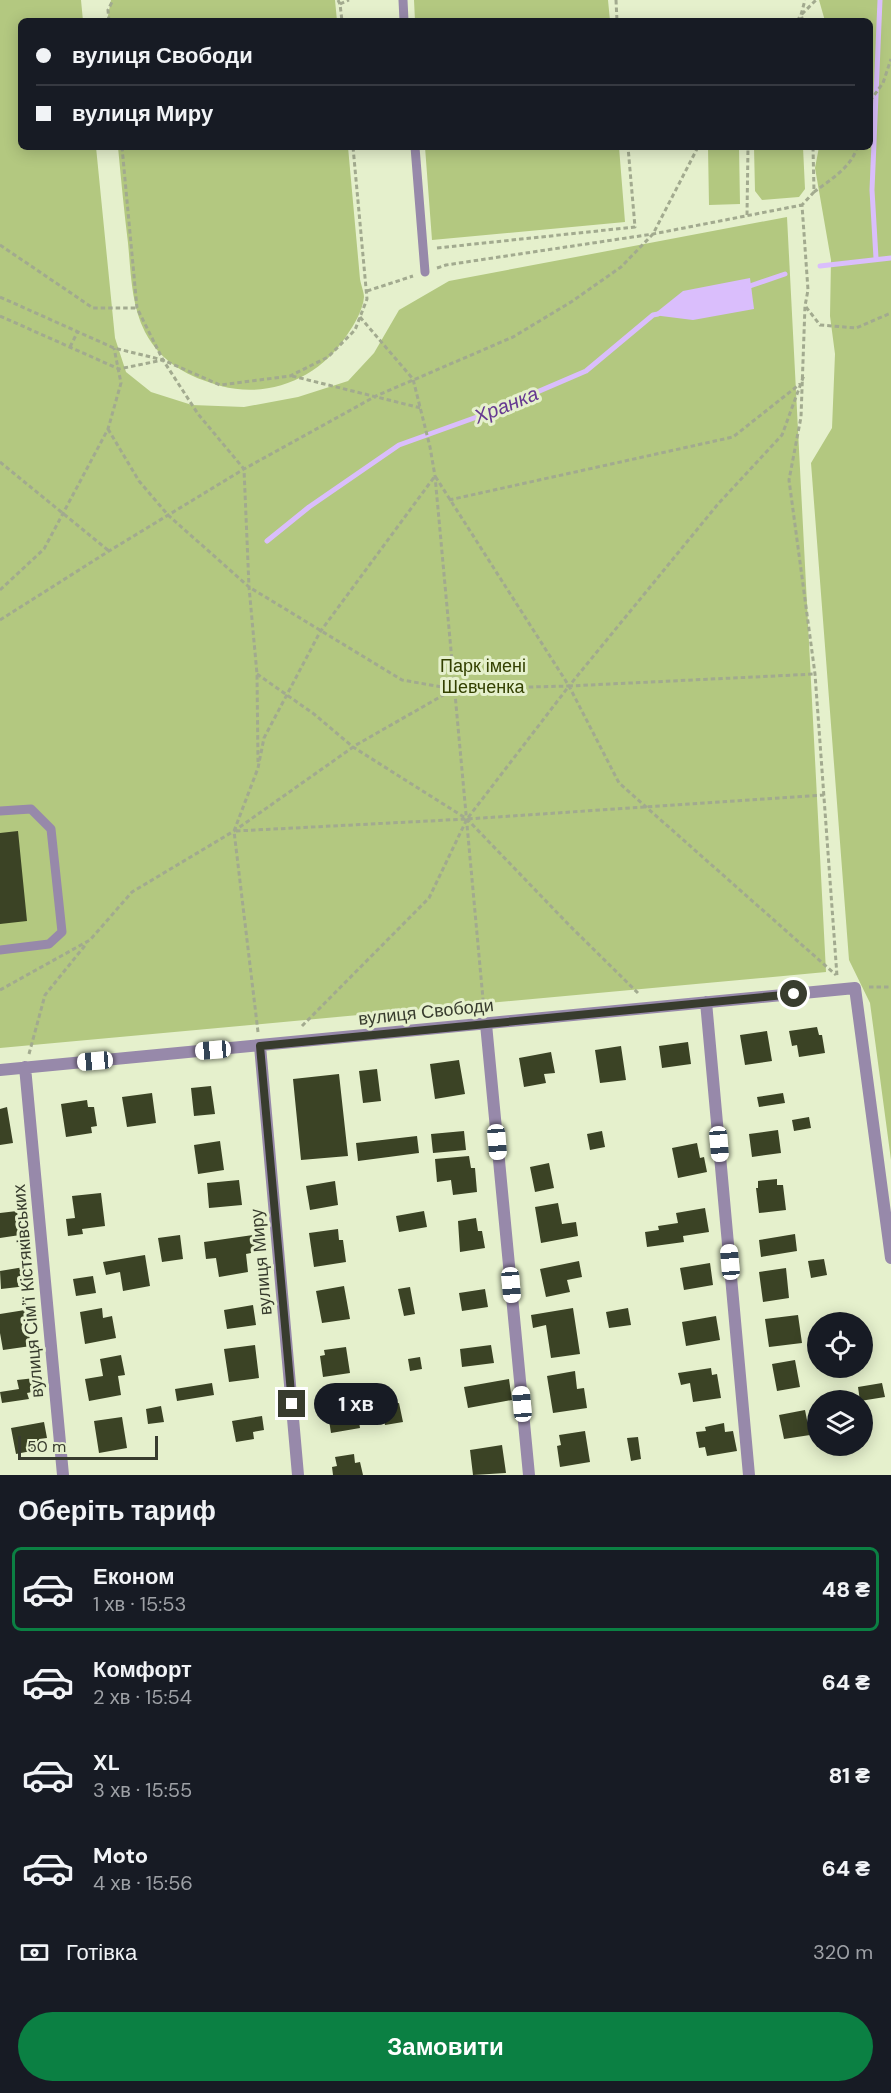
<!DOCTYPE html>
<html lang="uk">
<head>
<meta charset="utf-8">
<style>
  body { margin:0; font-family:"DM Sans",sans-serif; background:#20242c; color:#f1f3f6; height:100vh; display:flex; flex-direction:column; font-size:22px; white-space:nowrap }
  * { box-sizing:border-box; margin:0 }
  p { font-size:20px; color:#9ea1a6 }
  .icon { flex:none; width:33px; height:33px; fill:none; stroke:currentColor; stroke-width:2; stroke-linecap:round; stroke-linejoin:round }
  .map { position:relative; height:1475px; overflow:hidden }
  .side { display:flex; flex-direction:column; background:#171b24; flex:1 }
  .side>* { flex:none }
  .guide { position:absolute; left:18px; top:18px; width:855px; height:132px; border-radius:9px; box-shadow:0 3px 15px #0003; display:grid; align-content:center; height:132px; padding:0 18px; background:#171b24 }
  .buttons { position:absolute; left:807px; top:1312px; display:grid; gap:12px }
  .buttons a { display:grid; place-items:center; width:66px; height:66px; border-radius:50%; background:#171b24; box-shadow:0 3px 15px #0003; font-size:30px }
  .scale { position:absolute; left:18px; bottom:15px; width:140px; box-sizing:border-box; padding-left:6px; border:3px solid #383c2e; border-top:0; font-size:16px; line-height:21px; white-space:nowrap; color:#383c2e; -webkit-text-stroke:4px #e5f0cc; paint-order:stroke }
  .end { position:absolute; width:27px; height:27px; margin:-14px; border:8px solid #383c2e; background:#fff; box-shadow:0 0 0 3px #fff }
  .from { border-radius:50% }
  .bubble { position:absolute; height:42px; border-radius:21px; background:#171b24; box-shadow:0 3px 15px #0003; font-size:20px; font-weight:800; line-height:42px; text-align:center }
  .car { position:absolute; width:18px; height:36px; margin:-18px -9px; border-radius:8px; box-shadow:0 0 4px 2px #0007; background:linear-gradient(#fff 24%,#345 0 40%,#fff 0 76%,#345 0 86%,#fff 0) }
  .guide b { display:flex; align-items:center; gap:21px; height:57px; font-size:22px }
  .guide b+b { border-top:2px solid #363941 }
  .guide i { width:15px; height:15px; background:#f1f3f6 }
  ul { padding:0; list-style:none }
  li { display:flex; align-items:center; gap:18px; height:84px; margin:0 12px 9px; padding:0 6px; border:3px solid transparent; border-radius:9px }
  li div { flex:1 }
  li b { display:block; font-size:22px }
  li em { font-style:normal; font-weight:800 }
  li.current { border-color:#0b8043 }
  li>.icon { width:54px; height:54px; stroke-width:1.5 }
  h2 { padding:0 18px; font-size:27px; line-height:72px }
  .pay { display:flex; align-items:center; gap:15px; height:66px; padding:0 18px; font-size:22px }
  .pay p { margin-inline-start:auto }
  .cta { display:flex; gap:12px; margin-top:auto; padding:12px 18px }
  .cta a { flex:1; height:69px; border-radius:36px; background:#0b8043; color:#fff; font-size:24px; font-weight:800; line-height:69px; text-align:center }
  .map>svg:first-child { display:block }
  .green { fill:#b3c880 }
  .water { fill:#dabefc }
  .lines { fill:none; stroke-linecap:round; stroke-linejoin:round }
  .stream { stroke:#dabefc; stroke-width:5 }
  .building { fill:#3b4325 }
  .path { stroke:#a2aa8f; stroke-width:3; stroke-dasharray:4.5 3; stroke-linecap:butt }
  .lane { stroke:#9789aa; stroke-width:9 }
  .street { stroke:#9789aa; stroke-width:12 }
  .route { stroke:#383c2e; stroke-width:8 }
  .labels { text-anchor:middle; stroke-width:6; stroke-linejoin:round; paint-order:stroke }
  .park-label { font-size:18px; fill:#334000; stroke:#e5f0cc }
  .street-label { font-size:18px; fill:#383c2e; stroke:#e5f0cc }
  .water-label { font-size:20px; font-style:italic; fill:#663991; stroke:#e5f0cc }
</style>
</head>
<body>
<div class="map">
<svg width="891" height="1475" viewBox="0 0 891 1475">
  <rect width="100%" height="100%" fill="#e5f0cc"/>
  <path class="green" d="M0,0H81L83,21H21V147H96L115,338L126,372L151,392L192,405L244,407L298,397L348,381L374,353L399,310L449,281L787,217L826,972L0,1048Z
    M111,0H335L337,21H107Z
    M414,0H608L610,21H415Z
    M819,0H891V1160L870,1003L849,960L811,463L832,428L835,354L830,316L831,260L815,168L819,147H870V21H825Z
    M118,147H348L360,279C361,285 364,292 364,297C363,310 354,325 347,335C320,378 269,399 221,386C189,377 161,363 145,332C131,304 131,273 128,243C124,211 121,179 118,147Z
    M425,147H619L625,222L432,240Z
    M708,147H739L740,204L709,205Z
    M754,147H803L805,189L799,197L762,200L755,191Z"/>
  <path class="water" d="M750,278L754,309L693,320L653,315L683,291Z"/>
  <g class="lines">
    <path class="stream" d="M876,258L872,190L880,0
      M820,266L891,258
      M744,288L785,274
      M267,541L309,507L399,445L488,413L586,371L653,315L658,314"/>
  </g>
  <path class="building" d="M18,831L27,921L0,924V833Z
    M817,1027L819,1035H822L825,1053L799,1057L797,1045L792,1046L789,1031Z
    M767,1031L772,1061L745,1065L740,1035Z
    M688,1042L691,1064L662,1068L659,1046Z
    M621,1046L626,1080L600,1083L595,1050Z
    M551,1052L555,1073L544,1074L546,1083L524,1087L519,1058Z
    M459,1060L465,1094L435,1099L430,1064Z
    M377,1069L381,1101L363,1103L359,1071Z
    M339,1074L348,1156L301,1160L293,1079Z
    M211,1086L215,1114L194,1116L191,1088Z
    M152,1093L156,1123L127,1127L122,1097Z
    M783,1093L785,1103L759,1107L757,1097Z
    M87,1100L88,1107H94L97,1126L91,1127L92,1133L66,1137L61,1104Z
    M7,1107L13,1143L0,1145V1109Z
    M809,1117L811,1128L794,1131L792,1120Z
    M778,1130L781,1153L752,1157L749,1134Z
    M464,1131L466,1150L433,1153L431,1134Z
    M602,1131L605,1147L590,1150L587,1134Z
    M417,1136L419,1153L358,1161L356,1143Z
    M220,1141L224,1170L198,1174L194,1145Z
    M697,1143L700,1158L704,1157L707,1172L678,1178L672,1148Z
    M469,1156L471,1168H475L477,1192L453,1195L451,1180L437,1182L435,1159Z
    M549,1163L554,1188L535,1192L530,1167Z
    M777,1179V1185H783L786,1210L759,1213L756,1188H758V1181Z
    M239,1180L242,1205L209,1208L207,1183Z
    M335,1181L338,1205L310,1210L306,1186Z
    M101,1193L105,1226L82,1229L83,1234L68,1236L66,1219L75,1218L72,1196Z
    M558,1203L562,1224L576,1222L578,1236L541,1243L535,1207Z
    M705,1208L709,1232L683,1236L684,1242L647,1247L645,1232L659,1230L658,1226L678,1223L676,1213Z
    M17,1211L20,1235L0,1238V1213Z
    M424,1211L427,1227L399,1232L396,1216Z
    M476,1218L478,1231H482L485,1248L460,1252L458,1221Z
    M338,1229L339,1240H343L346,1262L314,1267L309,1233Z
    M795,1234L797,1251L761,1257L759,1240Z
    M180,1235L183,1259L162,1262L158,1238Z
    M253,1235L256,1252L246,1254L248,1272L219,1277L216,1258L206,1259L204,1242Z
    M145,1255L150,1286L123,1291L120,1272L106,1275L103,1262Z
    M824,1259L827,1275L811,1278L808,1261Z
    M579,1261L582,1277L567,1280L570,1292L546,1297L540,1269Z
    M710,1263L713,1285L684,1290L680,1268Z
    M24,1267L27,1286L1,1289L0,1271Z
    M786,1268L789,1298L763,1302L759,1272Z
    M93,1276L96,1293L76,1296L73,1279Z
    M344,1286L350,1319L322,1323L316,1291Z
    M410,1287L415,1314L404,1316L398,1289Z
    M485,1289L488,1307L462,1311L459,1293Z
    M253,1305L256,1325L227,1329L224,1310Z
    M102,1308L103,1318L112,1316L116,1338L85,1344L80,1312Z
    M573,1308L580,1354L551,1358L546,1325L533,1328L531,1315Z
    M628,1308L631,1325L609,1328L606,1312Z
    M25,1310L31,1346L3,1350L0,1333V1314Z
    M798,1315L802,1343L769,1347L765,1319Z
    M716,1316L720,1340L686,1346L682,1322Z
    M255,1345L259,1378L229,1382L224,1349Z
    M491,1345L494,1363L462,1367L460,1349Z
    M346,1347L350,1373L323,1377L320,1356L325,1355L324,1350Z
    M121,1355L125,1375L118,1376L121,1395L89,1401L85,1379L103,1376L100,1359Z
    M420,1357L422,1369L410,1371L408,1359Z
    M795,1360L800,1387L777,1391L772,1364Z
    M711,1368L712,1375L717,1374L721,1398L693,1402L690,1383L681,1385L678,1373Z
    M575,1371L577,1389L584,1388L587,1408L553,1413L547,1376Z
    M35,1378L37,1391L27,1393L29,1399L2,1403L0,1392L19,1389L17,1380Z
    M509,1379L512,1400L468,1408L464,1387Z
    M212,1383L214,1395L177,1401L175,1389Z
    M882,1383L885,1397L860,1401L858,1387Z
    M355,1396L360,1428L331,1433L326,1401Z
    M399,1403L403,1422L385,1425L382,1406Z
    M161,1406L164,1422L148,1424L146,1409Z
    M805,1410L810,1435L784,1439L779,1415Z
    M262,1416L264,1430L253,1432L254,1439L236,1442L232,1421Z
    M122,1417L127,1448L99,1453L94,1421Z
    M44,1422L47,1438L39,1439L41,1449L16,1454L11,1428Z
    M724,1423L725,1432L733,1431L737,1451L707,1456L705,1447L699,1448L696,1432L706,1431L705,1427Z
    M585,1431L590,1462L560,1467L557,1446L561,1445L559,1435Z
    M638,1437L641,1459L631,1461L627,1438Z
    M502,1445L506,1473L473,1475L470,1450Z
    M354,1454L355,1463L360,1462L363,1475H333L332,1467L337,1466L335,1457Z"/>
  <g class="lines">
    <path class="path" d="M338,0L340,4L342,21
      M616,0L617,21
      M340,4L349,0
      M109,21L108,10L113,0
      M797,21L801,15L805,0
      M803,21L801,15L816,0
      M870,101L883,83L891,59
      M122,147L137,308L163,360L198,414L244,469L249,587L257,674L258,762
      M813,147L814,192L802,205L808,290L805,306L801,417L789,480L815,674L837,976
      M814,192C830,180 852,167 857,147
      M747,215L748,147
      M0,245L93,308H137
      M437,248L635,227L628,147
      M437,268L446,265L653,234L802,205
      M367,291L413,276
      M0,297L114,348L163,360L220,385L290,376L328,357L355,330L367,299L353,147
      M806,307L820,325L856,328L891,313
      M0,316L119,369L163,360
      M360,317L413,379L430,447L435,476L484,1010
      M70,347L78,331
      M292,376L421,408
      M108,429L139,481L168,515L249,587L402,680L454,689
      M0,462L109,551
      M449,500L733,437L800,384
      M0,590L44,549L108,429L121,383L114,348
      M0,620L109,551L244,469L376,396L513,337L571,302L621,267L653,234L698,147
      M257,674L314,714L353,747L467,819L570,926L639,994
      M236,831L467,819L824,795
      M869,987H891
      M0,990L90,940L132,892L234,831L356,745L454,689L569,686L718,504L782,435L804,375
      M302,1026L429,898L467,819L569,686L815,674
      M258,1032L234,831L258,768L264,738L320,632L435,476L569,686L619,783L836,975
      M29,1054L45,995L87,943"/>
    <path class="lane" d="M403,0L404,21
      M415,147L425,272
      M0,811L31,809L51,829L62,932L49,944L0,950"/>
    <path class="street" d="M706,1002L749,1475
      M486,1024L529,1475
      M260,1046L298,1475
      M25,1067L63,1475
      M0,1070L855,988L891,1258"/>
  </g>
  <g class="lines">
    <path class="route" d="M292,1404L260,1046L794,994"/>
  </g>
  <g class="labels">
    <g class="park-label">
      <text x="483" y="672">Парк імені<tspan x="483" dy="21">Шевченка</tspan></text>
    </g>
    <g class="street-label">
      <text transform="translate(426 1012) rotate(-6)" y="6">вулиця Свободи</text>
      <text transform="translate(261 1262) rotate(-95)" y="6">вулиця Миру</text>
      <text transform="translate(28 1291) rotate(-95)" y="6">вулиця Сімʼї Кістяківських</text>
    </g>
    <g class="water-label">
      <text transform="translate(506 405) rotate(-22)" y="7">Хранка</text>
    </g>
  </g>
</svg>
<div class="buttons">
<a><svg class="icon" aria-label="locate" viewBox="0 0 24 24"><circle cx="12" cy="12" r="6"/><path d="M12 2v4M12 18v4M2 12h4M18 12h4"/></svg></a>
<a><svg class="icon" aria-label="layers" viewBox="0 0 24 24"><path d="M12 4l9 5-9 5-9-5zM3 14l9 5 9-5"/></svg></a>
</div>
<div class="scale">50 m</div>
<i class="end from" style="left:794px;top:994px"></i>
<i class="end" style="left:292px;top:1404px"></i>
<div class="bubble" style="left:314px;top:1383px;width:84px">1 хв</div>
<i class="car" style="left:213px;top:1050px;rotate:265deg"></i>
<i class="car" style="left:95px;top:1061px;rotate:265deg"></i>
<i class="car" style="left:497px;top:1142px;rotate:175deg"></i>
<i class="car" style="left:719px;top:1144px;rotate:175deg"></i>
<i class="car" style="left:730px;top:1262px;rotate:355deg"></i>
<i class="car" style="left:511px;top:1285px;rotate:175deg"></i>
<i class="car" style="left:522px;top:1404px;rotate:355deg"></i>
<div class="guide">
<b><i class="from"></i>вулиця Свободи</b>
<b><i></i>вулиця Миру</b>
</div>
</div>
<section class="side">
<h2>Оберіть тариф</h2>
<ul>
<li class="current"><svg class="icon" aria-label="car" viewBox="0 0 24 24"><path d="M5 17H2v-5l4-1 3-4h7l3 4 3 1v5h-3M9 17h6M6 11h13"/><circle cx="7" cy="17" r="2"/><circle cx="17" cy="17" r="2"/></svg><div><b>Економ</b><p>1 хв · 15:53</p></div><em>48 ₴</em></li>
<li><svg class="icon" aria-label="car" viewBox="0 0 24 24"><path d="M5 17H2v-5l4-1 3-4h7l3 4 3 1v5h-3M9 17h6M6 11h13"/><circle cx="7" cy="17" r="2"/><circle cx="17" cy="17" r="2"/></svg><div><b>Комфорт</b><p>2 хв · 15:54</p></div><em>64 ₴</em></li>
<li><svg class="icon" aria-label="car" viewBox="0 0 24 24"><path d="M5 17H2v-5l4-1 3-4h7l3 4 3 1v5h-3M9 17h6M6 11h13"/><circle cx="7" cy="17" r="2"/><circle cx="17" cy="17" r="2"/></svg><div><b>XL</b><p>3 хв · 15:55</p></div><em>81 ₴</em></li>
<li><svg class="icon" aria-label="car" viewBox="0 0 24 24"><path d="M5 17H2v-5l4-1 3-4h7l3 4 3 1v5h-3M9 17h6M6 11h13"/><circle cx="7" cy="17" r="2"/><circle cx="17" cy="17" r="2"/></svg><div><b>Moto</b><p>4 хв · 15:56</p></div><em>64 ₴</em></li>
</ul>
<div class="pay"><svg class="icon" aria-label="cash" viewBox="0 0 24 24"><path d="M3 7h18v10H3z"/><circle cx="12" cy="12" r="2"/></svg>Готівка<p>320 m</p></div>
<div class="cta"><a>Замовити</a></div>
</section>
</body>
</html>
